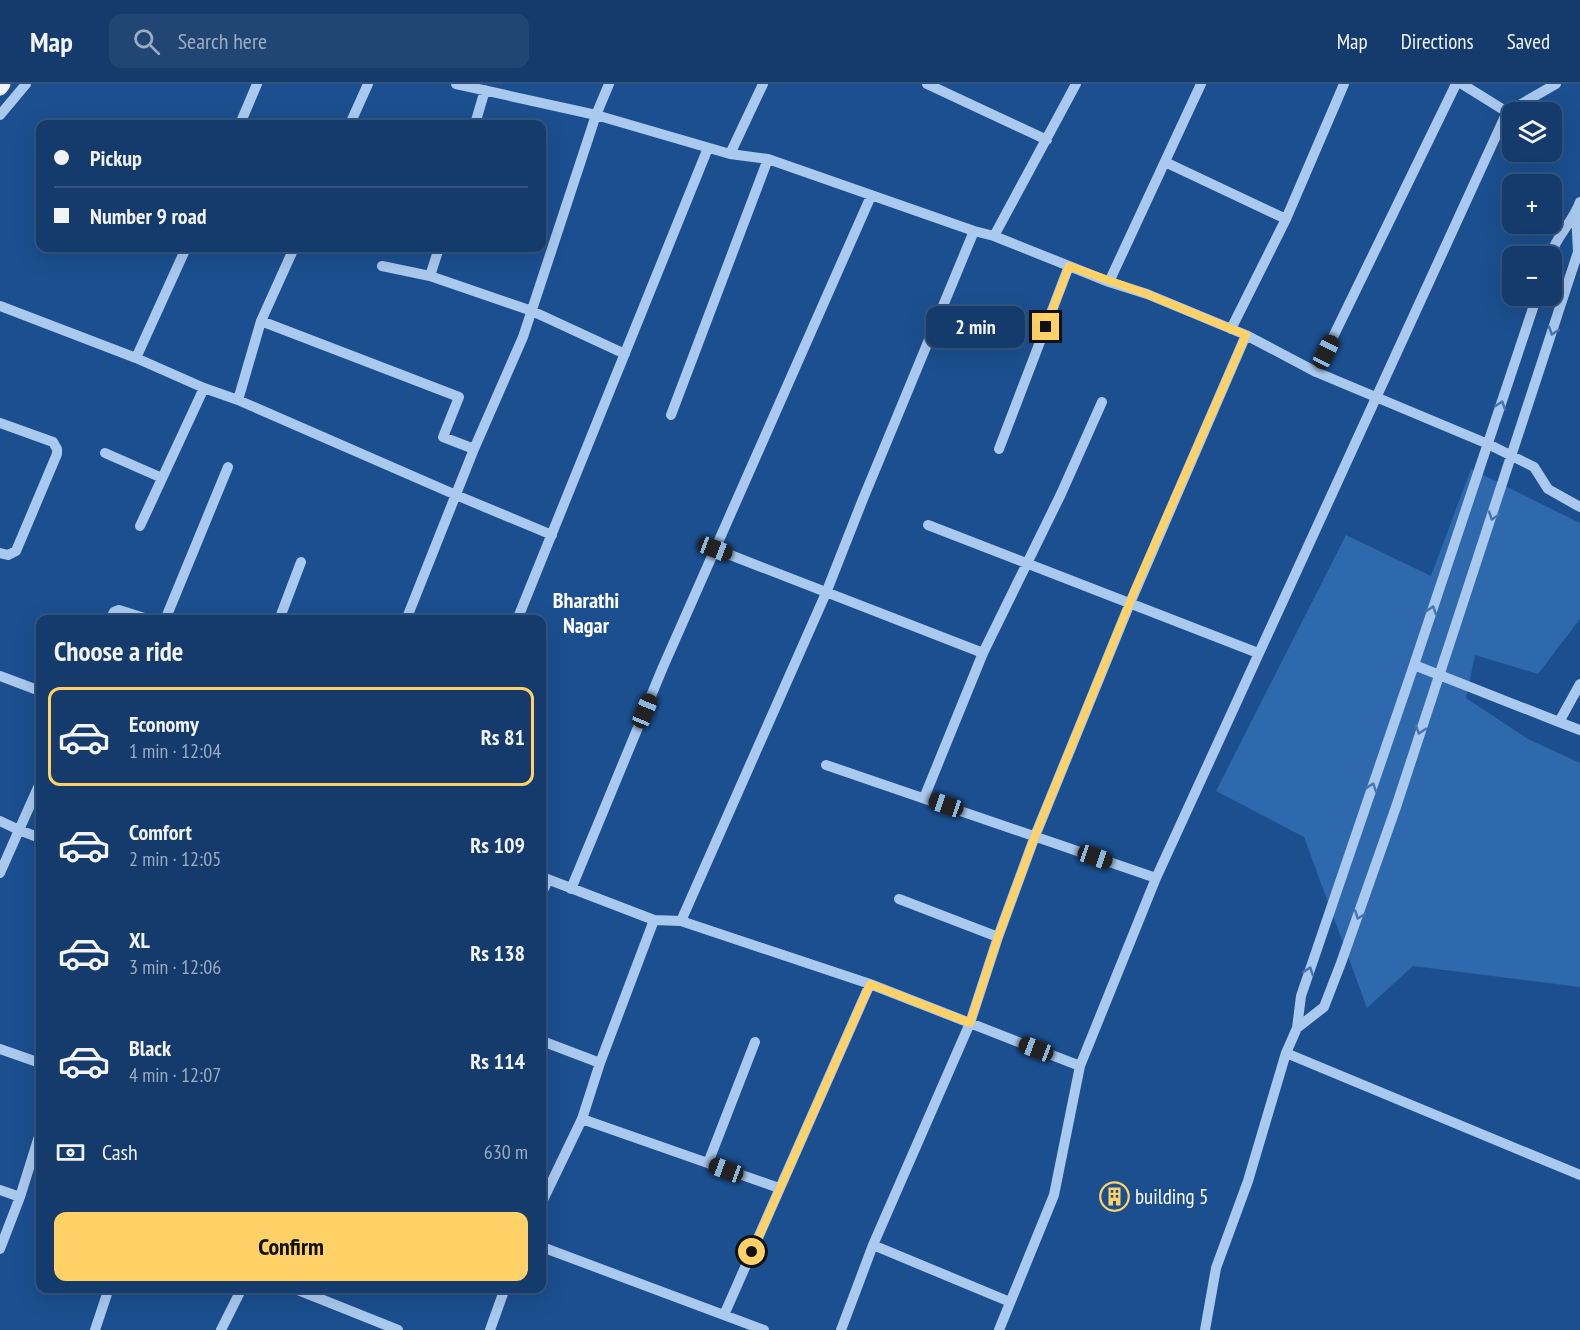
<!DOCTYPE html>
<html lang="en">
<head>
<meta charset="utf-8">
<style>
  body { margin:0; font-family:"PT Sans Narrow",sans-serif; background:#214673; color:#f1f3f6; height:100vh; display:flex; flex-direction:column; font-size:22px; white-space:nowrap }
  * { box-sizing:border-box; margin:0 }
  p { font-size:20px; color:#9dadc1 }
  .icon { flex:none; width:33px; height:33px; fill:none; stroke:currentColor; stroke-width:2; stroke-linecap:round; stroke-linejoin:round }
  .map { position:relative; flex:1; overflow:hidden }
  .side { position:absolute; left:36px; top:531px; width:510px; height:678px; display:flex; flex-direction:column; background:#143b6b; border-radius:12px; box-shadow:0 6px 24px #0002,0 0 0 2px #33557e }
  .side>* { flex:none }
  .top-card { position:absolute; left:36px; top:36px; width:510px; height:132px; border-radius:12px; box-shadow:0 6px 24px #0002,0 0 0 2px #33557e; display:grid; align-content:center; height:132px; padding:0 18px; background:#143b6b }
  .fabs { position:absolute; left:1502px; top:18px; display:grid; gap:12px }
  .fabs a { display:grid; place-items:center; width:60px; height:60px; border-radius:12px; background:#143b6b; box-shadow:0 6px 24px #0002,0 0 0 2px #33557e; font-size:30px }
  .end { position:absolute; width:27px; height:27px; margin:-14px; border:8px solid #ffd166; background:#111; box-shadow:0 0 0 3px #111 }
  .from { border-radius:50% }
  .bubble { position:absolute; height:42px; border-radius:12px; background:#143b6b; box-shadow:0 6px 24px #0002,0 0 0 2px #33557e; font-size:20px; font-weight:800; line-height:42px; text-align:center }
  .car { position:absolute; width:18px; height:36px; margin:-18px -9px; border-radius:8px; box-shadow:0 0 4px 2px #0007; background:linear-gradient(#222 24%,#8ab4d8 0 40%,#222 0 76%,#8ab4d8 0 86%,#222 0) }
  .top-card b { display:flex; align-items:center; gap:21px; height:57px; font-size:22px }
  .top-card b+b { border-top:2px solid #33557e }
  .top-card i { width:15px; height:15px; background:#f1f3f6 }
  ul { padding:0; list-style:none }
  li { display:flex; align-items:center; gap:18px; height:99px; margin:0 12px 9px; padding:0 6px; border:3px solid transparent; border-radius:12px }
  li div { flex:1 }
  li b { display:block; font-size:22px }
  li em { font-style:normal; font-weight:800 }
  li.on { border-color:#ffd166 }
  li>.icon { width:54px; height:54px; stroke-width:1.5 }
  h2 { padding:0 18px; font-size:27px; line-height:72px }
  .pay { display:flex; align-items:center; gap:15px; height:66px; padding:0 18px; font-size:22px }
  .pay p { margin-inline-start:auto }
  .cta { display:flex; gap:12px; margin-top:auto; padding:12px 18px }
  .cta a { flex:1; height:69px; border-radius:12px; background:#ffd166; color:#111; font-size:24px; font-weight:800; line-height:69px; text-align:center }
  header { display:flex; align-items:center; gap:36px; box-sizing:border-box; height:84px; padding:0 30px; background:#143b6b; border-bottom:2px solid #33557e }
  header strong { font-size:28px }
  nav { display:flex; gap:33px; margin-inline-start:auto; font-size:21px }
  .search { width:420px; height:54px; background:#214673; display:flex; align-items:center; gap:15px; box-sizing:border-box; padding:0 21px; border-radius:12px; color:#9dadc1; font-size:22px }
  .map>svg:first-child { display:block }
  .green { fill:#2e69ad }
  .lines { fill:none; stroke-linecap:round; stroke-linejoin:round }
  .minor { stroke:#a9c9ee; stroke-width:10 }
  .major { stroke:#f0f6ff; stroke-width:15 }
  .oneway { stroke:#4674ac }
  .route { stroke:#ffd166; stroke-width:8 }
  .labels { text-anchor:middle; stroke-width:5; stroke-linejoin:round; paint-order:stroke }
  .poi-label { font-size:21px; fill:#fff; stroke:#1b4f8f; text-anchor:start }
  .neighbourhood-label { font-size:22px; font-weight:bold; fill:#fff; stroke:#1b4f8f }
</style>
</head>
<body>
<header>
<strong>Map</strong>
<div class="search"><svg class="icon" aria-label="search" viewBox="0 0 24 24"><circle cx="10" cy="10" r="6"/><path d="M15 15l6 6"/></svg>Search here</div>
<nav><a>Map</a><a>Directions</a><a>Saved</a></nav>
</header>
<div class="map">
<svg width="1580" height="1246" viewBox="0 0 1580 1246">
  <rect width="100%" height="100%" fill="#1b4f8f"/>
  <path class="green" d="M1471,385L1580,439V535L1538,590L1475,571L1466,614L1528,655L1580,679V903L1413,882L1367,924L1304,753L1216,707L1346,451L1431,492Z"/>
  <g class="lines">
    <path class="minor" d="M456,0L596,31L730,70L768,75L974,147L994,152L1109,198L1147,210L1246,251L1316,288L1488,360L1534,383L1548,405L1580,423
      M927,0L1047,56
      M1462,0L1507,28
      M0,31L26,0
      M240,40L257,0
      M350,40L368,0
      M475,40L485,6
      M730,70L763,0
      M1165,78L1286,135
      M994,152L1076,0
      M1550,172C1557,151 1572,139 1580,118
      M382,182L430,192L532,227L625,270
      M430,192L439,164
      M1109,198L1201,0
      M1537,212L1414,581L1301,912L1297,944L1286,969L1580,1091
      M0,222L136,274L204,304L238,316L456,411L552,451
      M261,237L459,313L443,353L474,365
      M1231,245L1286,135L1344,0
      M136,274L186,164
      M1316,288L1456,0
      M238,316L261,237L294,164
      M671,331L768,75
      M0,339L53,358L57,365V370L16,467L8,471L0,469
      M999,365L1069,182
      M105,369L162,394
      M928,441L1258,569
      M140,442L204,304
      M715,465L983,569
      M110,536L114,528L119,526L151,536
      M165,536L228,383
      M279,536L301,478
      M406,536L474,365L523,253L596,31L609,0
      M517,536L708,64
      M1414,581L1559,638
      M0,592L40,607
      M1580,600L1559,638L1580,646
      M826,681L1156,794
      M924,714L983,569L1061,410L1102,318
      M0,737L19,746L40,699
      M0,789L19,746L40,754
      M542,793L654,836L681,837L870,900L1080,982
      M571,805L663,583L871,112
      M542,809L548,796
      M899,815L998,853
      M681,837L826,509L863,415L974,147
      M1297,944L1324,923L1341,879L1396,723L1578,168L1576,129
      M542,957L600,979
      M0,965L40,979
      M582,1035L779,1104
      M708,1079L755,958
      M0,1106L20,1113
      M542,1118L582,1035L600,979L654,836
      M873,1161L1010,1218
      M542,1163L764,1246
      M0,1165L20,1113L40,1049
      M293,1204L398,1246
      M724,1231L870,900
      M95,1246L109,1204
      M221,1246L242,1204
      M490,1246L505,1204
      M841,1246L873,1161L970,939L998,853L1035,752L1130,519L1246,251
      M999,1246L1054,1111L1080,982L1156,794L1507,28L1556,0
      M1205,1246L1216,1184L1248,1097L1286,969"/>
    <path class="major" d="M0,4L3,0"/>
  </g>
  <defs><path id="oneway-chevron" d="M-2-3.5L2.5 0L-2 3.5" fill="none" stroke-width="1.6" stroke-linecap="round" stroke-linejoin="round" transform="scale(1.5)"/></defs>
  <g class="oneway">
    <use href="#oneway-chevron" transform="translate(1553 247) rotate(108)"/>
    <use href="#oneway-chevron" transform="translate(1501 321) rotate(-72)"/>
    <use href="#oneway-chevron" transform="translate(1493 432) rotate(108)"/>
    <use href="#oneway-chevron" transform="translate(1432 526) rotate(-72)"/>
    <use href="#oneway-chevron" transform="translate(1420 646) rotate(108)"/>
    <use href="#oneway-chevron" transform="translate(1372 703) rotate(-71)"/>
    <use href="#oneway-chevron" transform="translate(1359 831) rotate(110)"/>
    <use href="#oneway-chevron" transform="translate(1309 887) rotate(-71)"/>
  </g>
  <g class="lines">
    <path class="route" d="M752,1168L870,900L970,939L998,853L1035,752L1137,501L1246,251L1147,210L1069,182L1046,243"/>
  </g>
  <defs>
    <symbol id="building-ring" viewBox="-11 -11 22 22"><circle r="9.5" fill="#1b4f8f" stroke="#ffd166" stroke-width="1.5"/><path d="M-4-6H4V6H1V3H-1V6H-4ZM-2.5-4.3h1.7v1.8h-1.7ZM.8-4.3h1.7v1.8H.8ZM-2.5-1h1.7V.8h-1.7ZM.8-1h1.7V.8H.8Z" fill="#ffd166"/></symbol>
  </defs>
  <g fill-rule="evenodd">
    <use href="#building-ring" x="1098" y="1096" width="33" height="33"/>
  </g>
  <g class="labels">
    <g class="poi-label">
      <text x="1135" y="1120">building 5</text>
    </g>
    <g class="neighbourhood-label">
      <text x="586" y="524">Bharathi<tspan x="586" dy="25">Nagar</tspan></text>
    </g>
  </g>
</svg>
<div class="fabs">
<a><svg class="icon" aria-label="layers" viewBox="0 0 24 24"><path d="M12 4l9 5-9 5-9-5zM3 14l9 5 9-5"/></svg></a>
<a>+</a>
<a>−</a>
</div>
<i class="end from" style="left:752px;top:1168px"></i>
<i class="end" style="left:1046px;top:243px"></i>
<div class="bubble" style="left:926px;top:222px;width:99px">2 min</div>
<i class="car" style="left:1326px;top:268px;rotate:26deg"></i>
<i class="car" style="left:715px;top:465px;rotate:111deg"></i>
<i class="car" style="left:645px;top:627px;rotate:22deg"></i>
<i class="car" style="left:946px;top:721px;rotate:289deg"></i>
<i class="car" style="left:1095px;top:773px;rotate:109deg"></i>
<i class="car" style="left:1036px;top:965px;rotate:291deg"></i>
<i class="car" style="left:726px;top:1086px;rotate:290deg"></i>
<div class="top-card">
<b><i class="from"></i>Pickup</b>
<b><i></i>Number 9 road</b>
</div>
<section class="side">
<h2>Choose a ride</h2>
<ul>
<li class="on"><svg class="icon" aria-label="car" viewBox="0 0 24 24"><path d="M5 17H2v-5l4-1 3-4h7l3 4 3 1v5h-3M9 17h6M6 11h13"/><circle cx="7" cy="17" r="2"/><circle cx="17" cy="17" r="2"/></svg><div><b>Economy</b><p>1 min · 12:04</p></div><em>Rs 81</em></li>
<li><svg class="icon" aria-label="car" viewBox="0 0 24 24"><path d="M5 17H2v-5l4-1 3-4h7l3 4 3 1v5h-3M9 17h6M6 11h13"/><circle cx="7" cy="17" r="2"/><circle cx="17" cy="17" r="2"/></svg><div><b>Comfort</b><p>2 min · 12:05</p></div><em>Rs 109</em></li>
<li><svg class="icon" aria-label="car" viewBox="0 0 24 24"><path d="M5 17H2v-5l4-1 3-4h7l3 4 3 1v5h-3M9 17h6M6 11h13"/><circle cx="7" cy="17" r="2"/><circle cx="17" cy="17" r="2"/></svg><div><b>XL</b><p>3 min · 12:06</p></div><em>Rs 138</em></li>
<li><svg class="icon" aria-label="car" viewBox="0 0 24 24"><path d="M5 17H2v-5l4-1 3-4h7l3 4 3 1v5h-3M9 17h6M6 11h13"/><circle cx="7" cy="17" r="2"/><circle cx="17" cy="17" r="2"/></svg><div><b>Black</b><p>4 min · 12:07</p></div><em>Rs 114</em></li>
</ul>
<div class="pay"><svg class="icon" aria-label="cash" viewBox="0 0 24 24"><path d="M3 7h18v10H3z"/><circle cx="12" cy="12" r="2"/></svg>Cash<p>630 m</p></div>
<div class="cta"><a>Confirm</a></div>
</section>
</div>
</body>
</html>
